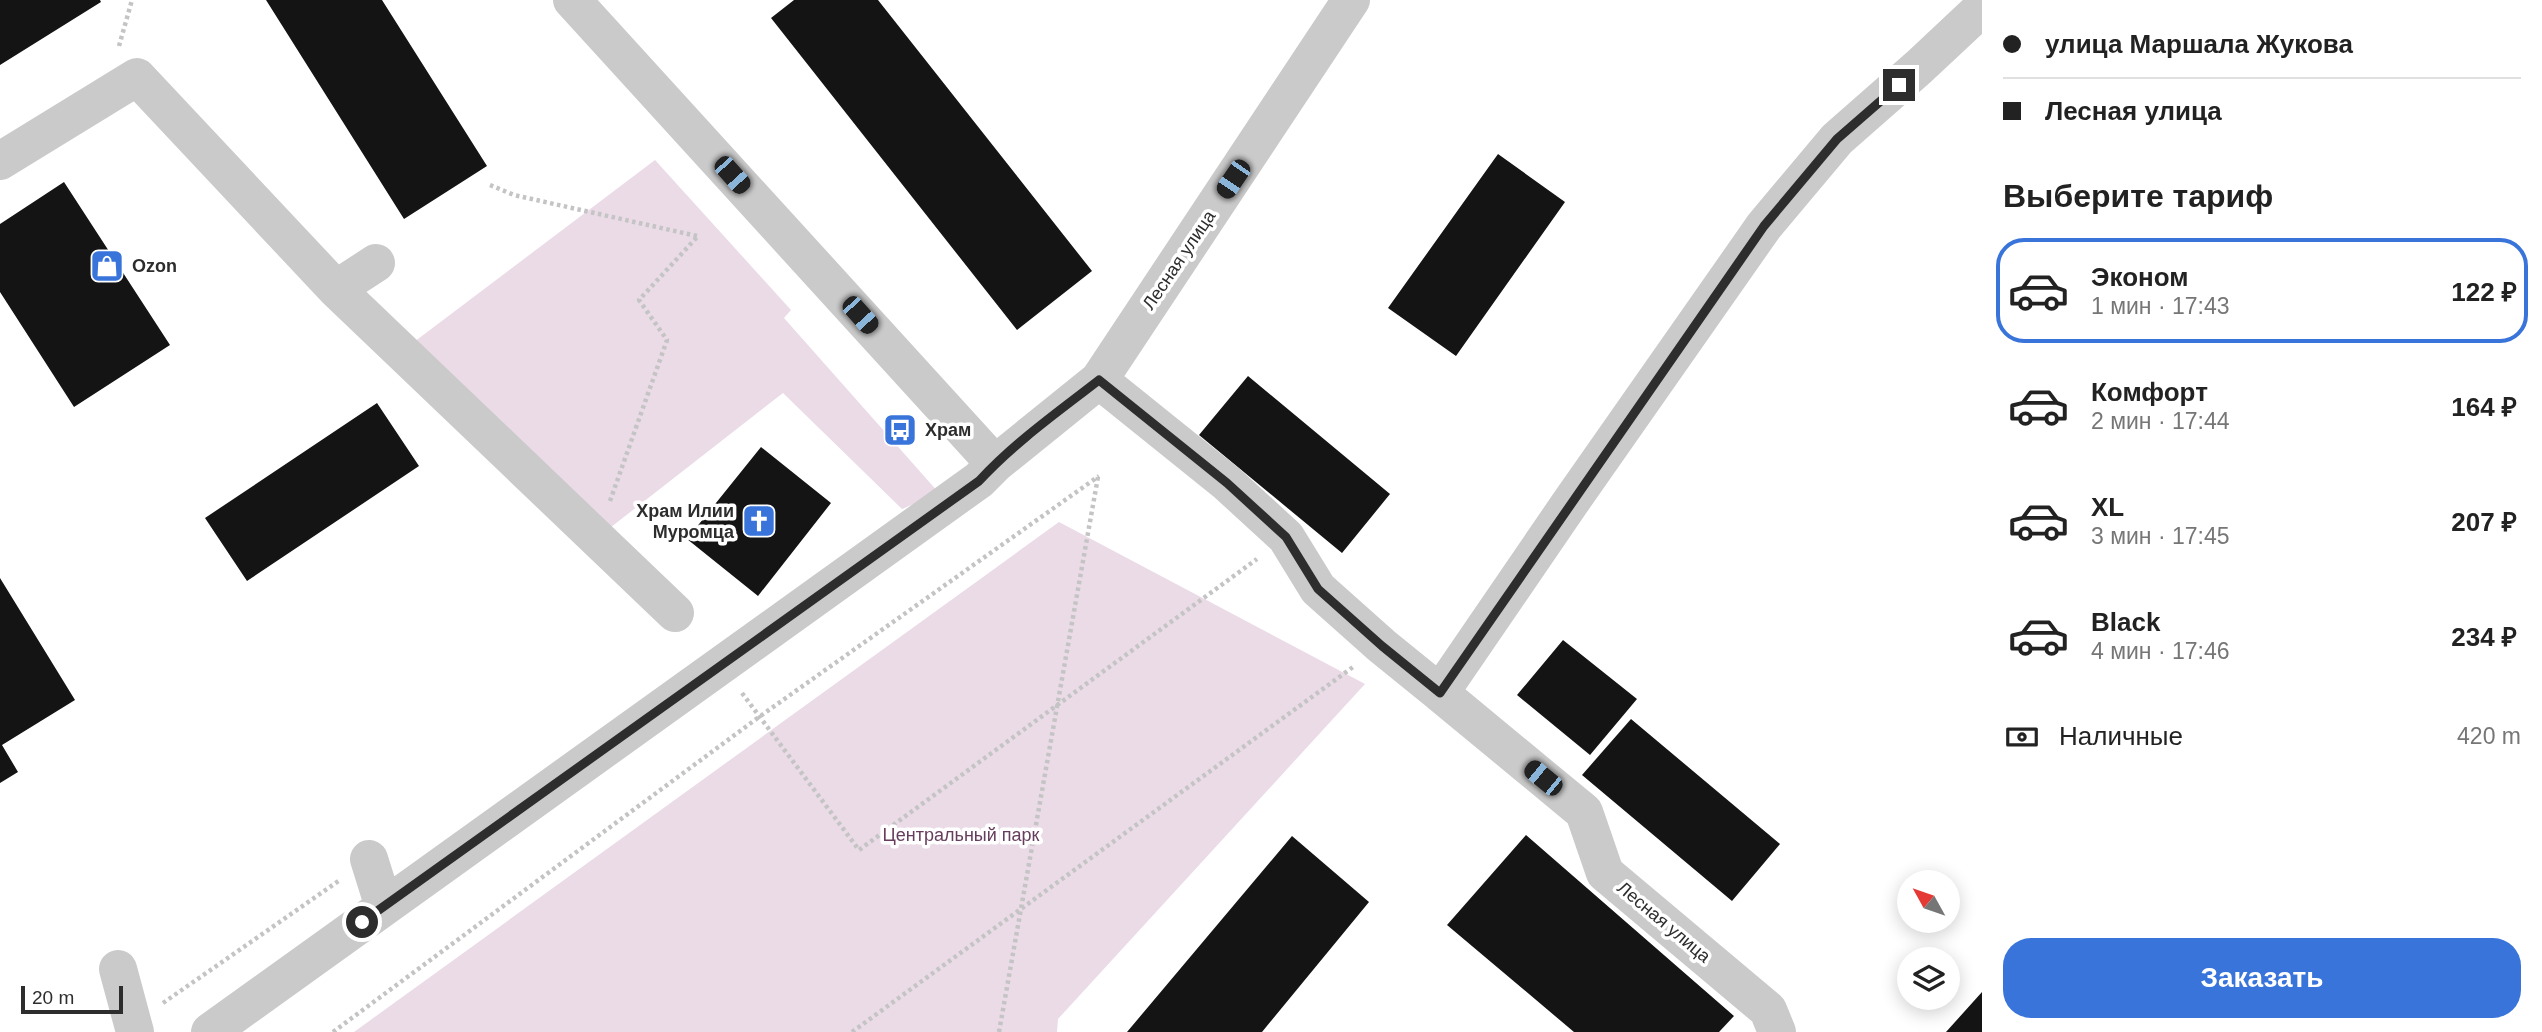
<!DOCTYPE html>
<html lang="ru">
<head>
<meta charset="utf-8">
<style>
  body { margin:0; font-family:Arial,sans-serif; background:#f2f2f2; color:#222; height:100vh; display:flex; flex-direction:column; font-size:26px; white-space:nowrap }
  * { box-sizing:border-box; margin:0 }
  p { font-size:23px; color:#767676 }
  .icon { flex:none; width:38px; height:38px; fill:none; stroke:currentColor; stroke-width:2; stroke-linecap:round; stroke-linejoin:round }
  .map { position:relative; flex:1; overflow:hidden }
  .details { display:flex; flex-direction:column; background:#fff; width:560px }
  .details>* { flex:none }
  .hud { display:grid; align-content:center; height:154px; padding:0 21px; background:#fff }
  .needle { width:46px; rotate:310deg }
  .controls { position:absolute; left:1897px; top:870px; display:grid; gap:14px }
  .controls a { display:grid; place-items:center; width:63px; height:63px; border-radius:50%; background:#fff; box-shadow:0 4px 18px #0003; font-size:35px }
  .scale { position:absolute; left:21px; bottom:18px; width:102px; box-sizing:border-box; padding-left:7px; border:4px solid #2d2d2d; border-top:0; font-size:19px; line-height:24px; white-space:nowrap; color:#2d2d2d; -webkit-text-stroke:5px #fff; paint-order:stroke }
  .end { position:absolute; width:32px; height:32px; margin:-16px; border:9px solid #2d2d2d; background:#fff; box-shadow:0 0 0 4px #fff }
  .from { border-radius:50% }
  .car { position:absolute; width:21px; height:42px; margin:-21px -10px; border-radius:9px; box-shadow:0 0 5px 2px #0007; background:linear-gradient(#222 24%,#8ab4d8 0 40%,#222 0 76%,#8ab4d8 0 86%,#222 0) }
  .hud b { display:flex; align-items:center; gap:24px; height:66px; font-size:26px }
  .hud b+b { border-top:2px solid #e0e0e0 }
  .hud i { width:18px; height:18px; background:#222 }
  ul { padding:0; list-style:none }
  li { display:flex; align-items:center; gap:21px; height:105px; margin:0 14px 10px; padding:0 7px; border:4px solid transparent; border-radius:28px }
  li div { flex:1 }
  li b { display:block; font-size:26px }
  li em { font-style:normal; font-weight:600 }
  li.current { border-color:#3974da }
  li>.icon { width:63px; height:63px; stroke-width:1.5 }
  h2 { padding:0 21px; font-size:32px; line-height:84px }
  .pay { display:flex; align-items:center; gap:18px; height:77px; padding:0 21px; font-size:26px }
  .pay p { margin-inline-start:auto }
  .button { display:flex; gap:14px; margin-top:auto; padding:14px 21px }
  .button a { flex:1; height:80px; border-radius:28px; background:#3974da; color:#fff; font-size:28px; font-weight:600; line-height:80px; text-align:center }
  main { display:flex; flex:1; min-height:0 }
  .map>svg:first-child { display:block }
  .park { fill:#eadbe7 }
  .building { fill:#141414 }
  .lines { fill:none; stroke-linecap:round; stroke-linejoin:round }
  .path { stroke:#c4c4c4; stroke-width:4.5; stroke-dasharray:3.5 3.5; stroke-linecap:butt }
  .minor { stroke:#cacaca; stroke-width:38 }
  .route { stroke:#2d2d2d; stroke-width:9 }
  .labels { text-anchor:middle; stroke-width:7; stroke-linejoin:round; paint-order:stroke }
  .street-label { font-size:18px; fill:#2d2d2d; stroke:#fff }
  .poi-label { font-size:18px; font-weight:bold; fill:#2d2d2d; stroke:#fff; text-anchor:start }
  .park-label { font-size:18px; fill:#663d5c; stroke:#fff }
</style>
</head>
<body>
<main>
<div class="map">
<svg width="1982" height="1032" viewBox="0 0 1982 1032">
  <rect width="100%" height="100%" fill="#fff"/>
  <path class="park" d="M655,160L791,310L784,318L939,493L902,509L783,393L597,538L414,342Z
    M1059,522L1365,684L1058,1019L1057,1032H354Z"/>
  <path class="building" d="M0,0H100L101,2L0,65Z
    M266,0H382L487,166L404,219Z
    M794,0H878L1092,271L1017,330L771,18Z
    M1498,154L1565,202L1456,356L1388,308Z
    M64,182L170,345L74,407L0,292V224Z
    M1248,376L1390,494L1342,553L1199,435Z
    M377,403L419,466L247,581L205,518Z
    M761,447L831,503L758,596L687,539Z
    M0,578L75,700L2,745L18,772L0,783Z
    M1563,640L1637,699L1590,755L1517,695Z
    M1631,719L1780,844L1732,901L1582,775Z
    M1526,835L1734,1016L1719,1032H1574L1447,925Z
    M1292,836L1369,902L1262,1032H1127Z
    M1982,992V1032H1946Z"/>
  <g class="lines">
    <path class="path" d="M119,46L132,0
      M490,185L514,195L697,236
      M610,501L667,340L639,300L698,236
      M742,693L859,850L1257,559
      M163,1003L340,880
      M333,1032L759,717L1099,476
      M852,1032L1353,667
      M999,1032L1098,477"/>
    <path class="minor" d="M0,161L137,77L336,289L376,263
      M336,289L675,613
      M1099,380L1227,483L1286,537L1318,589L1382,646L1440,693L1570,503L1764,226L1837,139L1919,67L1982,8
      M995,464L1099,380L1351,0
      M1440,693L1584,812L1605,873L1768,1010L1777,1032
      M369,859L384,907
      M118,969L135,1032
      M210,1032L979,480L995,464L572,0"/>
  </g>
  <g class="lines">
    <path class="route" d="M362,922L979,481C1015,442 1058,412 1099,380L1227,483L1286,537L1318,589L1382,646L1440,693L1764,226L1837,139L1899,85"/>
  </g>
  <defs>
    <symbol id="shop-square" viewBox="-11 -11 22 22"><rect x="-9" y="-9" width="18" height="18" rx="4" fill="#3974da" stroke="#fff"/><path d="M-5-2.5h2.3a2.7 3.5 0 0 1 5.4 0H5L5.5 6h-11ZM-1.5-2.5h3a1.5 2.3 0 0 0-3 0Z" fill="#fff"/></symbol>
    <symbol id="bus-square" viewBox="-11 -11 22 22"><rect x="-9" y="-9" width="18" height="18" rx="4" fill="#3974da" stroke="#fff"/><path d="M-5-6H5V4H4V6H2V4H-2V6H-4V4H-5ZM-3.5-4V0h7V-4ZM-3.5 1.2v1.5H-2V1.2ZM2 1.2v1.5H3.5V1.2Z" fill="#fff"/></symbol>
    <symbol id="church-square" viewBox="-11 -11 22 22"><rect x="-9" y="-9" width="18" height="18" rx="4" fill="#3974da" stroke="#fff"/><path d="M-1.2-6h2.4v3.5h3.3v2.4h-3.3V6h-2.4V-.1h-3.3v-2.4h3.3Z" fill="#fff"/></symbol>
  </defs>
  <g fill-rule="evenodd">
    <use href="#shop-square" x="88" y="247" width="38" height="38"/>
    <use href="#bus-square" x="881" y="411" width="38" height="38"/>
    <use href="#church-square" x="740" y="502" width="38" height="38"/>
  </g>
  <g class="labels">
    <g class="street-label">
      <text transform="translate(1179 260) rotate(-56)" y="6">Лесная улица</text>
      <text transform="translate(1664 922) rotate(40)" y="6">Лесная улица</text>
    </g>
    <g class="poi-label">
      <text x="132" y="272">Ozon</text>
      <text x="925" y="436">Храм</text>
      <text x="734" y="517" text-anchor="end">Храм Илии<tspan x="734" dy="21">Муромца</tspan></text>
    </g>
    <g class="park-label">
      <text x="961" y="841">Центральный парк</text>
    </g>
  </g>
</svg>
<div class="controls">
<a><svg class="needle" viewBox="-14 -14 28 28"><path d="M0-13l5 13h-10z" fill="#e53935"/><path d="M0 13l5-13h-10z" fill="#767676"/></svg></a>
<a><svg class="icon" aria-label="layers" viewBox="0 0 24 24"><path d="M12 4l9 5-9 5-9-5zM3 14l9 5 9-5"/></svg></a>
</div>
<div class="scale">20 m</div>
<i class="end from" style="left:362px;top:922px"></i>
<i class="end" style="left:1899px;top:85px"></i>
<i class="car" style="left:732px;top:175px;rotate:138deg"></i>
<i class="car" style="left:1233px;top:179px;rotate:214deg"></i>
<i class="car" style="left:860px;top:315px;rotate:138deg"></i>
<i class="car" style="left:1543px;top:778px;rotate:309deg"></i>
</div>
<section class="details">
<div class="hud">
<b><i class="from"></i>улица Маршала Жукова</b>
<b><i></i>Лесная улица</b>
</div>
<h2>Выберите тариф</h2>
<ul>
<li class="current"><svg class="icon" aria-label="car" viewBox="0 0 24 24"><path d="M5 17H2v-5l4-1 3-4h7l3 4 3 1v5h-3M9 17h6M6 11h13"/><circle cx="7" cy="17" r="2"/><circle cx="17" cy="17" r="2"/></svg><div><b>Эконом</b><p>1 мин · 17:43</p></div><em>122 ₽</em></li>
<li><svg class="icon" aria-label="car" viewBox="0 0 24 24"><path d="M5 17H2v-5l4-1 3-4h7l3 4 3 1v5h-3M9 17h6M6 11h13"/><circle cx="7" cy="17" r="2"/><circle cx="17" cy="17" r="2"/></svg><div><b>Комфорт</b><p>2 мин · 17:44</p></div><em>164 ₽</em></li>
<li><svg class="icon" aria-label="car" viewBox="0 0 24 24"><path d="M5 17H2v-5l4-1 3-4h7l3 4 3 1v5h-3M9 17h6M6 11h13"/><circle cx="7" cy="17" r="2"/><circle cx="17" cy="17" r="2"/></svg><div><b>XL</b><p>3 мин · 17:45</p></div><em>207 ₽</em></li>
<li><svg class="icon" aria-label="car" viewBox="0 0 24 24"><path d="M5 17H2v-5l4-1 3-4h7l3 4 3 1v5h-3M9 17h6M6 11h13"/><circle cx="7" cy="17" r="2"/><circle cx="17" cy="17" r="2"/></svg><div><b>Black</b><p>4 мин · 17:46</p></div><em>234 ₽</em></li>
</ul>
<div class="pay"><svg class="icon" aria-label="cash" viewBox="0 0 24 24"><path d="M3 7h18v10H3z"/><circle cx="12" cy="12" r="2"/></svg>Наличные<p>420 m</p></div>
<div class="button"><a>Заказать</a></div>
</section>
</main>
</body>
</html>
